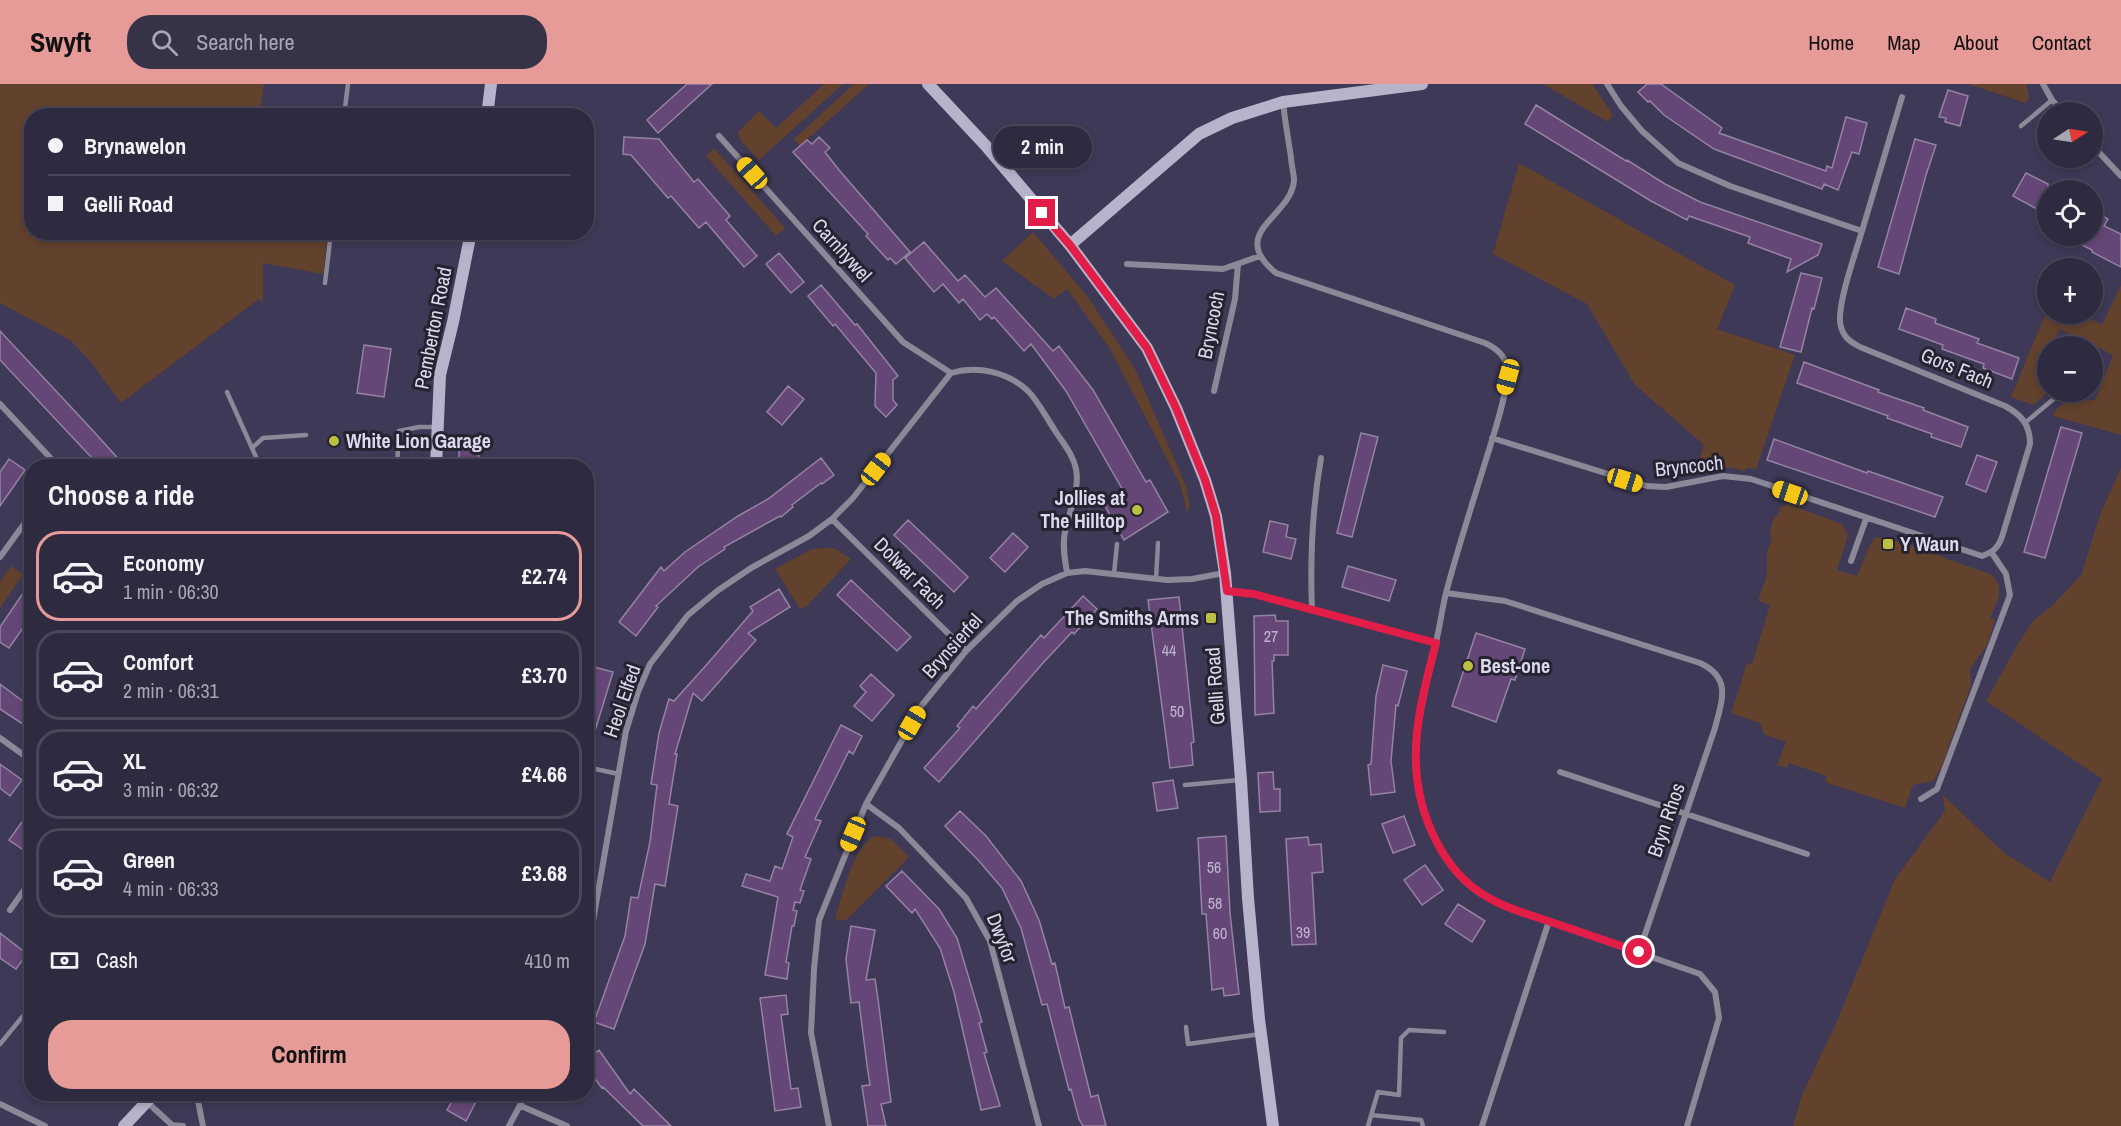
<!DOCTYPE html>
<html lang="en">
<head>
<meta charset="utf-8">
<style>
  body { margin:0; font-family:"Archivo Narrow",sans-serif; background:#363347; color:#f1f3f6; height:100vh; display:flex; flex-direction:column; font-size:22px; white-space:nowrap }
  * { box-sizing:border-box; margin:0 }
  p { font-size:20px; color:#a7a7b1 }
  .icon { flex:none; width:33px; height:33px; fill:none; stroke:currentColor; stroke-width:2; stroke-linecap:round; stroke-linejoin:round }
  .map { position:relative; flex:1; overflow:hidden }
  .details { position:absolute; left:24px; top:375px; width:570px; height:642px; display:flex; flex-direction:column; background:#2e2b40; border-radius:24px; box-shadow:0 3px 9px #0003,0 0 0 2px #494759 }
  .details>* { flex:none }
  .guide { position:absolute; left:24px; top:24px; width:570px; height:132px; border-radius:24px; box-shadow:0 3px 9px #0003,0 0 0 2px #494759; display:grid; align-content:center; height:132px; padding:0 24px; background:#2e2b40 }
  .needle { width:39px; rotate:78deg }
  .tools { position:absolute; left:2037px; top:18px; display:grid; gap:12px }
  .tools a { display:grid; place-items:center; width:66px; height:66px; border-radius:50%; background:#2e2b40; box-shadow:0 3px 9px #0003,0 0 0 2px #494759; font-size:30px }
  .end { position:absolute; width:27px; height:27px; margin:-14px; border:8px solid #e11d48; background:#fff; box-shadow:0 0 0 3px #fff }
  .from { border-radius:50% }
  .bubble { position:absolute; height:42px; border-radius:21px; background:#2e2b40; box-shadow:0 3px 9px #0003,0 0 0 2px #494759; font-size:20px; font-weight:700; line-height:42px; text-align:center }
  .car { position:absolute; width:18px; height:36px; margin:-18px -9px; border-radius:8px; box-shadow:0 0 4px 2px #0007; background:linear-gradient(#f5c518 24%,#345 0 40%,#f5c518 0 76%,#345 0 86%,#f5c518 0) }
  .guide b { display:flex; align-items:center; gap:21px; height:57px; font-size:22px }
  .guide b+b { border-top:2px solid #494759 }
  .guide i { width:15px; height:15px; background:#f1f3f6 }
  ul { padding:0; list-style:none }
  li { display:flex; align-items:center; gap:18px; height:90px; margin:0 12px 9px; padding:0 12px; border:3px solid #494759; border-radius:24px }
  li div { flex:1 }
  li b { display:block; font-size:22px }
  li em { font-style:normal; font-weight:700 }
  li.active { border-color:#e69b98 }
  li>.icon { width:54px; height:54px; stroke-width:1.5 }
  h2 { padding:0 24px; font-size:27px; line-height:72px }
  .pay { display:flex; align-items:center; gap:15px; height:66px; padding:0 24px; font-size:22px }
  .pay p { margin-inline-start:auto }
  .button { display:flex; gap:12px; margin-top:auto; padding:12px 24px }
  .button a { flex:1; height:69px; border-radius:24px; background:#e69b98; color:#111; font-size:24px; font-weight:700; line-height:69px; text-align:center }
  header { display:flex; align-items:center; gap:36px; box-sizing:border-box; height:84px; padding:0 30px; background:#e69b98; color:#111 }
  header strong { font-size:28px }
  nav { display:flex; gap:33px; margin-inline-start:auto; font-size:21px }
  .search { width:420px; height:54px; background:#363347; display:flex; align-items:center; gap:15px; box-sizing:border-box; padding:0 21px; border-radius:24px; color:#a7a7b1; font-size:22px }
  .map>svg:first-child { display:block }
  .green { fill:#62412d }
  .building { fill:#644677; stroke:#9583a2; stroke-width:1.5 }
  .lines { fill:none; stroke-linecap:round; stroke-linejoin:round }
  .lane { stroke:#8b8998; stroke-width:4.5 }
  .street { stroke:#8b8998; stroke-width:6 }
  .secondary { stroke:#b6b3cb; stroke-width:12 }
  .route { stroke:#e11d48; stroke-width:8 }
  .poi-dot { fill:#bbc044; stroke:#252330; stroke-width:2 }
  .labels { text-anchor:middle; stroke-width:6; stroke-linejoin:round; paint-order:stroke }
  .number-label { font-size:16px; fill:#beb4cf }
  .street-label { font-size:20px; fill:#dcd9ec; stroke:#252330 }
  .poi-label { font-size:20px; font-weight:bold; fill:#dcd9ec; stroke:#252330; text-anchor:start }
</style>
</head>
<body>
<header>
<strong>Swyft</strong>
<div class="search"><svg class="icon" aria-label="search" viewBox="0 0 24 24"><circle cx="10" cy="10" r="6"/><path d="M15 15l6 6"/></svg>Search here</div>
<nav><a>Home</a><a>Map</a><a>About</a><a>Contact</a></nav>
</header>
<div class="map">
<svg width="2121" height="1042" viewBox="0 0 2121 1042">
  <rect width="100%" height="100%" fill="#3e3956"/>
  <path class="green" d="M0,0H264L259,31L32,32V148L328,149L323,190L263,179V219L259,215L121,319L91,278L70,256L0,219Z
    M824,0H843L759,76L741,57L738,48L759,27L776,44Z
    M854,0H869L800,62L794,55Z
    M1543,0H1592L1613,31L1608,38Z
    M1968,0H2026L2029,13L2026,19Z
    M714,64L785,144L776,152L706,72Z
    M1519,79L1735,201L1717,245L1795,271L1756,385L1748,384L1744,387C1727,380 1713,387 1696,385L1704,361L1635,301L1587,220L1493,170Z
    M1033,148L1088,213L1135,285L1186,402L1190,422L1187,428L1180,400L1109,263L1067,205L1054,215L1002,177Z
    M2121,201V351L2053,332C2058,314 2081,317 2095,316L2113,271L2060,245L2052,262H2048L2047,272L2038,294L2048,308L2033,321L2011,313L2047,226L2048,230H2081L2102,241Z
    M2121,384V1042H1793L1802,1011L1838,935L1895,795L1945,727L1943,711L2003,768L2050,798L2102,695L1986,617L2019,558L2034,536L2053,521L2081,491L2101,428Z
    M1788,420L1842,440L1847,449V454L1837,486L1857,492L1869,463L1874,454L1886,453L1990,490C2006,501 1998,518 1990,533L1995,536L1987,561L1970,585L1971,601L1941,684L1933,697L1913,701L1905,724L1828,699L1825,697L1827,692L1789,679L1787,684L1777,681L1786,658L1764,650L1760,639L1731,629L1747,579L1752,580L1770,521L1758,517L1767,491V469L1772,453L1769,451L1774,433H1777L1781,423Z
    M826,464H834L851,475L808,521L800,525L775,485L812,465Z
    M11,482L23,490L0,524V498Z
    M875,752L891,755L909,773L845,837L835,835C842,813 853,761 875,752Z"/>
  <path class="building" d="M687,0H712L658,49L647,36Z
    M1647,0H1661L1722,44L1719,49L1826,87L1827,82L1832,84L1846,33L1867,39L1859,70L1852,68L1838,106L1824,100L1822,105L1714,65L1664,31L1650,17L1648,18L1638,8Z
    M1948,6L1968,12L1960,42L1945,38L1946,34L1939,33Z
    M1536,21L1626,77L1627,76L1665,100L1700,118L1822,160L1818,171L1787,188L1791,175L1748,159L1750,153L1689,132L1687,136L1651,117L1525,40Z
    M624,53L659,55L694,98L698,95L730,132L726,136L757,172L744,183L706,138L699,144L671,112L668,114L631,71L623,70Z
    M819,53L830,64L825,68L839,86L910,168L896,180L890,174L888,176L866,152L868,150L793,68L807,56L812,60Z
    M1915,55L1936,61L1926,91L1899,190L1878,183Z
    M2026,89L2048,100V131L2013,112Z
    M2092,126L2108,135L2104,142L2121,150V183L2092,168V166L2064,152H2092Z
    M924,158L958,197L965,191L985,213L996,204L1053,267L1059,262L1093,306L1146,398L1150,396L1168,428L1124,456L1105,422L1125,410L1066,307L1031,260L1024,267L994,233L992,235L987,230L980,236L963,215L959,219L943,200L934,208L905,174Z
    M779,169L804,198L791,209L766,180Z
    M1801,189L1822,194L1814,225L1812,224L1801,268L1780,263Z
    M821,201L855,241L857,240L898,292L893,296V316L897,321L886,333L875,322L876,289L835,240L833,242L808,212Z
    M1906,224L1936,235L1935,239L1979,255L1977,259L2019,274L2012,295L1983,284L1984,280L1942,265L1943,261L1899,245Z
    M0,247L84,337L125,382H98L91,375L92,374L0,276Z
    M364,261L391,265L384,313L357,309Z
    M1804,278L1879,306L1878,308L1924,324L1923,326L1968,343L1961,363L1931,353L1932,350L1887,334L1888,332L1797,299Z
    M788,302L804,315L782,341L767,328Z
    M2061,343L2082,349L2045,474L2024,468Z
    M1361,349L1378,353L1352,453L1337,449Z
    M478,354L479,382H459V355Z
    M1774,355L1867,389L1868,387L1943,413L1935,433L1767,376Z
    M1977,371L1997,378L1986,408L1966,400Z
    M821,374L834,391L822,400L821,399L792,421L793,423L781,433L780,432L724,463L725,465L698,483L656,522L658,523L636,552L619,538L661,483L664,487L685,468L738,432L768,415Z
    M9,375L25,386L0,422V388Z
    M908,436L968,493L954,508L894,451Z
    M1270,437L1288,441L1286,453L1296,455L1291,475L1263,468Z
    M1013,449L1028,463L1005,488L990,474Z
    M1348,482L1396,496L1389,517L1342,503Z
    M32,496V531L9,564L0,558V543Z
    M851,496L911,553L897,567L837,511Z
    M779,505L790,523L748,549L756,556L702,617L693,609L675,670H677L669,720L678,722L665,802L655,800L645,860L614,945L594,938L625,852L631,813L638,814L650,758L657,701L651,700L659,649L669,615L674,617L709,578L753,527L750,523Z
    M1083,512L1097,525L1074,550L1072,548L1043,579L939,698L924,684L960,644L957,642L973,622L976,625L990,609L1041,551L1044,554Z
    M1179,513L1194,658L1191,659L1193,681L1170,684L1148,516Z
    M1275,531L1276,537H1288V571H1274V577H1272L1274,629L1255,631L1254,532Z
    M1476,549L1525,565L1515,596L1511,595L1496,638L1452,622Z
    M1383,581L1407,587L1398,622L1396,621L1391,677L1395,708L1371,711L1368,681L1371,680L1376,612Z
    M590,582L613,588L591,660H586V596Z
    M871,590L894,611L872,637L854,622L866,608L860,602Z
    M0,600L32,624V646L0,625Z
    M841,641L862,652L853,670L849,667L815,735L821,737L805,773L811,775L800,806L804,807L800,819L795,818L793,826L797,827L794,842H792L786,878L789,879L787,895L765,891L778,813L742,802L746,790L770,797L775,782L782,785L793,753L787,750Z
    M0,680L22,696L10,712L0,704Z
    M1273,688L1274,705H1280V727L1260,728L1258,689Z
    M1173,696L1178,724L1157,727L1153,699Z
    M32,724V758L25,767L9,756Z
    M960,727L986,752L1021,797L1039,836L1052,880L1055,879L1065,924L1069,923L1091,1013L1098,1011L1106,1042H1083L1079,1035L1071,1005L1069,1006L1047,920L1042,921L1021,844L1002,804L979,777L945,742Z
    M1404,732L1415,761L1393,769L1382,740Z
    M1226,752L1230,829L1239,910L1224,912L1223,904L1212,906L1206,830H1202L1198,754Z
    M1308,753L1309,761L1321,760L1323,788L1312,789L1316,860L1292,861L1286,755Z
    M1425,781L1443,806L1422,821L1404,796Z
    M902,787L939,825L957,854L982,938L979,939L987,968L984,969L1000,1022L981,1026L954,908L940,864L915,825L912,829L886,802Z
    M1458,820L1485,837L1472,858L1445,840Z
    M851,842L875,846L866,896L875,895L878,915L891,1018L881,1020L886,1042H868L862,1002L870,1001L867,981L859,918L851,919L846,875Z
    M0,849L27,870L16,885L0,874Z
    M786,911L788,930L781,931L791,1005L798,1004L801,1023L775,1027L760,914Z
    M599,966L630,1010L634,1005L671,1042H643L603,1003L602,1004L586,983V976Z
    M456,1010H480L466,1037L447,1026Z"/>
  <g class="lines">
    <path class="lane" d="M344,32L348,0
      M2021,42L2052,16
      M325,199L331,148
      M227,308L260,382
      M2026,338L2056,313
      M252,364L263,354L306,351
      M397,382L399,347L419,343H437
      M1114,490L1117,460
      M1156,495L1158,459
      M586,683L619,690
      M1185,701L1239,696
      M1186,943L1188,960L1261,950
      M0,960L32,921
      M1371,1031L1421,1036L1423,1042
      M1368,1042L1378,1008L1399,1011L1401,954L1409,946L1444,948"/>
    <path class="street" d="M2043,0L2052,16L2063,28
      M1283,18C1285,37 1288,55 1291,73C1291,81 1294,89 1294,96C1292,133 1226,148 1276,189L1485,259C1496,264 1506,272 1507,285C1510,304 1490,362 1484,382C1471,424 1457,467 1446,509C1442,525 1440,542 1436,558C1429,591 1420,623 1416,657C1411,707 1431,768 1470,802C1480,811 1493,817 1505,822L1700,890L1715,908L1719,934L1687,1042
      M719,52L903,258L951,289
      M2092,61L2121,92
      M1862,147L1902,13
      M1127,180L1223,185L1260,172
      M1214,307L1235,215L1238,180
      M0,320L58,382
      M1492,354L1647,402L1666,403L1723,392L1751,395L1982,472C1993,468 1998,464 2002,453L2030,360C2030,341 2022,331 2005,322L1860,263C1851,258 1844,254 1841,243C1835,225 1856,168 1862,147L1730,102L1678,79L1642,47L1621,22L1607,0
      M832,435L966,567
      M0,473L32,429
      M1851,477L1866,435
      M1227,507L1254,510L1436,559
      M1446,509L1505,517L1700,579C1732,594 1722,616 1715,644L1639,868
      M1312,526C1310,475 1312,425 1321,374
      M0,654L32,677
      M1560,688L1807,770
      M1921,715L1937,705L2010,511L2006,490L1992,469
      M866,720L899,744L966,814L990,857L1039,1042
      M10,826L32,795
      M586,859L592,843L626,647L638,608L650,580L688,531L717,507L751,484L809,452L832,435L853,414L951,289C977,281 1008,288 1028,307C1038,317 1046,333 1054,345C1062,358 1073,370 1076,385C1080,405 1069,428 1065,448C1062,461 1065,476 1067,489
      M192,1010L198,1017L203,1042
      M147,1018L172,1041L183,1042
      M0,1020L45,1042
      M521,1022L567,1042
      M509,1042L526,1010
      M829,1042L811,949L814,885L819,836L866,720L922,621L966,567L1017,517L1042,500L1067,489L1085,487L1167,496L1192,495L1224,489
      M1482,1042L1549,837"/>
    <path class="secondary" d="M928,0L987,63L1070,161L1147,264L1176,324L1205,396L1216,432L1225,489L1241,696L1248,814L1259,935L1273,1042
      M487,32L491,0
      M1070,161L1199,50L1232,34L1283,18L1422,0
      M436,382L440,291L453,238L471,148
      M124,1042L154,1010"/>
  </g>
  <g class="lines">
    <path class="route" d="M1042,129L1070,161L1147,264L1176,324L1205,396L1216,432L1227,507L1254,510L1436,559C1426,598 1414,640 1416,680C1418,731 1443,789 1489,814C1507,825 1528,830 1548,837C1578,847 1609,858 1639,868"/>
  </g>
  <g class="poi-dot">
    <circle cx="334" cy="357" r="6"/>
    <circle cx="1137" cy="426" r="6"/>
    <rect x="1882" y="454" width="12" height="12" rx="3"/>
    <rect x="1205" y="528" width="12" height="12" rx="3"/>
    <circle cx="1468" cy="582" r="6"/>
  </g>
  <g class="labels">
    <g class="number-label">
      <text x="1271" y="558">27</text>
      <text x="1169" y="572">44</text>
      <text x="1177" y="633">50</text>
      <text x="1214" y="789">56</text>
      <text x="1215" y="825">58</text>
      <text x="1303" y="854">39</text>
      <text x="1220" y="855">60</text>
    </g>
    <g class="street-label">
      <text transform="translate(842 166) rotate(48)" y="7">Carnhywel</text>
      <text transform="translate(1211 241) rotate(-79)" y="7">Bryncoch</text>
      <text transform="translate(433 244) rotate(-79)" y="7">Pemberton Road</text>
      <text transform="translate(1957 284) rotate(22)" y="7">Gors Fach</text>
      <text transform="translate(1689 382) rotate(-6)" y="7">Bryncoch</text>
      <text transform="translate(910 489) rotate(45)" y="7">Dolwar Fach</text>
      <text transform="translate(952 562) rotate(-48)" y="7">Brynsierfel</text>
      <text transform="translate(1215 602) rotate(-94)" y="7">Gelli Road</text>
      <text transform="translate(622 617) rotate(-71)" y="7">Heol Elfed</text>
      <text transform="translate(1666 736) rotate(-71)" y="7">Bryn Rhos</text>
      <text transform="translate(1002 854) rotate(69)" y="7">Dwyfor</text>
    </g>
    <g class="poi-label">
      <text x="346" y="364">White Lion Garage</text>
      <text x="1125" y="421" text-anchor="end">Jollies at<tspan x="1125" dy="23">The Hilltop</tspan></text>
      <text x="1900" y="467">Y Waun</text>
      <text x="1199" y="541" text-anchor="end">The Smiths Arms</text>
      <text x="1480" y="589">Best-one</text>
    </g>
  </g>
</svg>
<div class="tools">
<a><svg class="needle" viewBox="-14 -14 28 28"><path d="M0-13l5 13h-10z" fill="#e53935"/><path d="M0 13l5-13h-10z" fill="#a7a7b1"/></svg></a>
<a><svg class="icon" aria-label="locate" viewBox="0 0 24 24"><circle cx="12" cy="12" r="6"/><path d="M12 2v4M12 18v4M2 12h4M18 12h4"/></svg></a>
<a>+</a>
<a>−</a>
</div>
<i class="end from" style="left:1639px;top:868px"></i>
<i class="end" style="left:1042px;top:129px"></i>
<div class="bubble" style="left:993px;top:42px;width:99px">2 min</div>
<i class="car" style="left:752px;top:89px;rotate:318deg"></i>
<i class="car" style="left:1508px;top:293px;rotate:195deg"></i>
<i class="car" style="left:876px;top:385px;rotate:38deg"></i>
<i class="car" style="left:1625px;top:396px;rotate:107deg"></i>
<i class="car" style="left:1790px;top:409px;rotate:289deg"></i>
<i class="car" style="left:912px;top:639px;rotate:30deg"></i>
<i class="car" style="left:853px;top:750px;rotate:203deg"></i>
<div class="guide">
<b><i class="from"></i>Brynawelon</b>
<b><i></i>Gelli Road</b>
</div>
<section class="details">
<h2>Choose a ride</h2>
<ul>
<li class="active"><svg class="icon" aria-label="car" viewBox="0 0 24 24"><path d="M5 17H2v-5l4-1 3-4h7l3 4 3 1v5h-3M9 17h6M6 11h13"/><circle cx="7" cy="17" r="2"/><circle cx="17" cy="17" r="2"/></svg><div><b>Economy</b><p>1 min · 06:30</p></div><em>£2.74</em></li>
<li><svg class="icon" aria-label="car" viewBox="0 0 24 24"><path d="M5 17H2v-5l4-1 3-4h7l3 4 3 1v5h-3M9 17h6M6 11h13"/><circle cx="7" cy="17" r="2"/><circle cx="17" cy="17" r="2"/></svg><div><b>Comfort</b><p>2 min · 06:31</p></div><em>£3.70</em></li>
<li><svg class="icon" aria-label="car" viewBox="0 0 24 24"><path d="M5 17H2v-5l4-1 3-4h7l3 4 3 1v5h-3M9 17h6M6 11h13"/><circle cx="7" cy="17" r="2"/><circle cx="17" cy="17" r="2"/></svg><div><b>XL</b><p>3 min · 06:32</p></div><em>£4.66</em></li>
<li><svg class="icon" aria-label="car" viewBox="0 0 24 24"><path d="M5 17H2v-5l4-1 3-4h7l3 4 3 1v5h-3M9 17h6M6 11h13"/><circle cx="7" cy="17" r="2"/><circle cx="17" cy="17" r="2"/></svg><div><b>Green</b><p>4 min · 06:33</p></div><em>£3.68</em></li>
</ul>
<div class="pay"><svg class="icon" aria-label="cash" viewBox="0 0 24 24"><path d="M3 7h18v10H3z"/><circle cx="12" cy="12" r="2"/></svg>Cash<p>410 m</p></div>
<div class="button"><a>Confirm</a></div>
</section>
</div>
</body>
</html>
